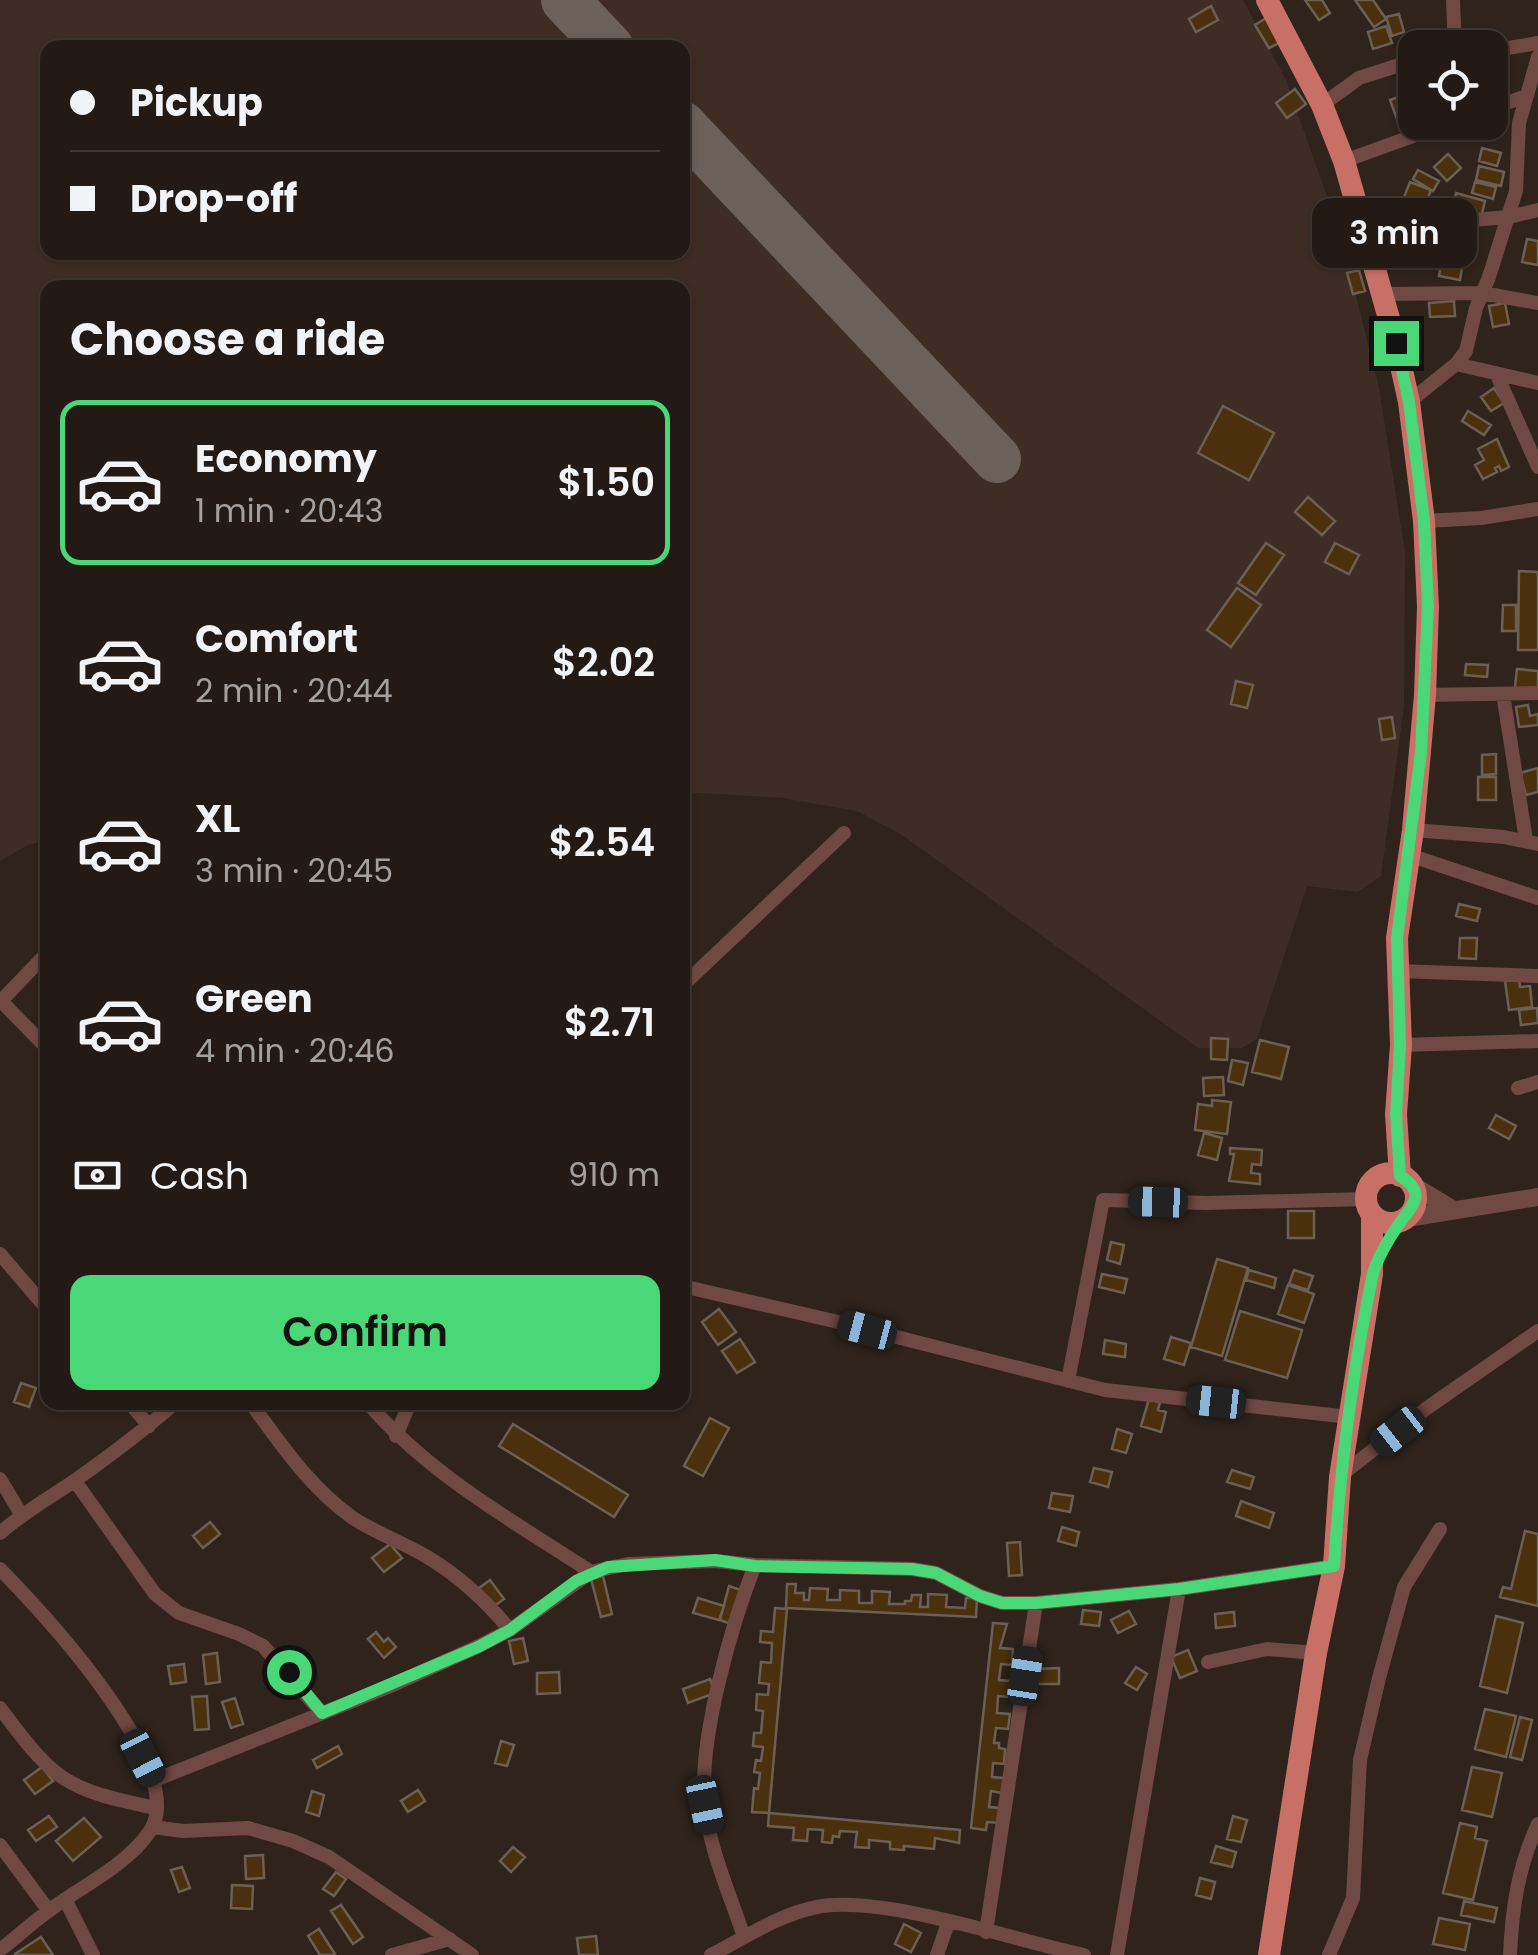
<!DOCTYPE html>
<html lang="en">
<head>
<meta charset="utf-8">
<style>
  body { margin:0; font-family:Poppins,sans-serif; background:#2f2722; color:#f1f3f6; height:100vh; display:flex; flex-direction:column; font-size:38px; white-space:nowrap }
  * { box-sizing:border-box; margin:0 }
  p { font-size:32px; color:#a3a1a0 }
  .icon { flex:none; width:55px; height:55px; fill:none; stroke:currentColor; stroke-width:2; stroke-linecap:round; stroke-linejoin:round }
  .map { position:relative; flex:1; overflow:hidden }
  .side { position:absolute; left:40px; top:280px; width:650px; height:1130px; display:flex; flex-direction:column; background:#231a15; border-radius:20px; box-shadow:0 2px 8px #0004,0 0 0 2px #403834 }
  .side>* { flex:none }
  .guide { position:absolute; left:40px; top:40px; width:650px; height:220px; border-radius:20px; box-shadow:0 2px 8px #0004,0 0 0 2px #403834; display:grid; align-content:center; height:220px; padding:0 30px; background:#231a15 }
  .buttons { position:absolute; left:1398px; top:30px; display:grid; gap:20px }
  .buttons a { display:grid; place-items:center; width:110px; height:110px; border-radius:20px; background:#231a15; box-shadow:0 2px 8px #0004,0 0 0 2px #403834; font-size:50px }
  .end { position:absolute; width:45px; height:45px; margin:-22px; border:12px solid #4ad778; background:#111; box-shadow:0 0 0 5px #111 }
  .from { border-radius:50% }
  .bubble { position:absolute; height:70px; border-radius:20px; background:#231a15; box-shadow:0 2px 8px #0004,0 0 0 2px #403834; font-size:32px; font-weight:600; line-height:70px; text-align:center }
  .car { position:absolute; width:30px; height:60px; margin:-30px -15px; border-radius:12px; box-shadow:0 0 8px 2px #0007; background:linear-gradient(#222 24%,#8ab4d8 0 40%,#222 0 76%,#8ab4d8 0 86%,#222 0) }
  .guide b { display:flex; align-items:center; gap:35px; height:95px; font-size:38px }
  .guide b+b { border-top:2px solid #403834 }
  .guide i { width:25px; height:25px; background:#f1f3f6 }
  ul { padding:0; list-style:none }
  li { display:flex; align-items:center; gap:30px; height:165px; margin:0 20px 15px; padding:0 10px; border:5px solid transparent; border-radius:20px }
  li div { flex:1 }
  li b { display:block; font-size:38px }
  li em { font-style:normal; font-weight:600 }
  li.active { border-color:#4ad778 }
  li>.icon { width:90px; height:90px; stroke-width:1.5 }
  h2 { padding:0 30px; font-size:45px; line-height:120px }
  .pay { display:flex; align-items:center; gap:25px; height:110px; padding:0 30px; font-size:38px }
  .pay p { margin-inline-start:auto }
  .button { display:flex; gap:20px; margin-top:auto; padding:20px 30px }
  .button a { flex:1; height:115px; border-radius:20px; background:#4ad778; color:#111; font-size:40px; font-weight:600; line-height:115px; text-align:center }
  .map>svg:first-child { display:block }
  .built { fill:#3e2d24; fill-rule:evenodd }
  .lines { fill:none; stroke-linecap:round; stroke-linejoin:round }
  .taxiway { stroke:#6b605a; stroke-width:48 }
  .building { fill:#4b300d; stroke:#6a6055; stroke-width:2.5 }
  .minor { stroke:#714944; stroke-width:14 }
  .tertiary { stroke:#714944; stroke-width:18 }
  .trunk { stroke:#c87066; stroke-width:22 }
  .route { stroke:#4ad778; stroke-width:12 }
</style>
</head>
<body>
<div class="map">
<svg width="1538" height="1955" viewBox="0 0 1538 1955">
  <rect width="100%" height="100%" fill="#2f231c"/>
  <path class="built" d="M0,0H1243L1286,80L1341,236L1379,388L1405,552L1404,706L1381,876L1358,892L1307,886L1257,1039L1242,1048H1198L902,835L857,811L783,798L683,792L682,288H48L47,840L28,845L0,861ZM48,48H682V252H48Z"/>
  <g class="lines">
    <path class="taxiway" d="M565,0L610,48
      M682,125L997,459"/>
  </g>
  <path class="building" d="M1305,0H1322L1330,13L1319,20Z
    M1355,0H1373L1386,19L1374,27Z
    M1211,6L1218,20L1196,32L1189,19Z
    M1399,14L1404,32L1392,36L1386,17Z
    M1266,18L1281,42L1269,48L1255,25Z
    M1386,26L1392,43L1373,49L1368,32Z
    M1295,89L1306,104L1287,118L1276,103Z
    M1412,92L1415,119L1399,125L1390,100Z
    M1482,148L1501,153L1497,166L1479,161Z
    M1448,154L1461,168L1447,181L1434,167Z
    M1479,166L1504,172L1501,186L1476,180Z
    M1418,170L1439,181L1433,191L1413,179Z
    M1410,182L1431,190L1425,206L1404,197Z
    M1475,182L1496,187L1493,199L1472,193Z
    M1456,193L1485,201L1481,218L1452,210Z
    M1527,239L1538,241V265L1522,262Z
    M1441,264L1462,268L1460,280L1439,276Z
    M1359,270L1365,291L1353,294L1347,273Z
    M1454,301L1455,316L1430,317L1429,303Z
    M1505,303L1509,324L1493,327L1489,306Z
    M1494,388L1504,403L1491,411L1481,397Z
    M1223,406L1274,433L1249,480L1198,453Z
    M1468,411L1491,425L1484,435L1462,421Z
    M1497,439L1509,467L1501,471L1499,466L1495,468L1497,472L1483,479L1475,465L1484,460L1478,449Z
    M1308,497L1335,521L1322,535L1295,512Z
    M1266,543L1284,555L1256,595L1238,583Z
    M1335,543L1359,555L1349,574L1325,562Z
    M1519,571L1538,572V650H1518Z
    M1237,588L1261,605L1231,647L1207,630Z
    M1503,605H1516V631H1502Z
    M1466,664L1488,665L1487,677L1465,675Z
    M1517,669L1538,671V697L1514,695Z
    M1236,681L1253,685L1247,708L1231,704Z
    M1528,705L1530,716L1538,714V725L1519,727L1516,707Z
    M1392,717L1395,738L1382,740L1379,719Z
    M1496,754V774L1482,775V755Z
    M1538,768V792L1526,795L1520,773Z
    M1478,777H1496V800H1478Z
    M1459,904L1480,909L1477,921L1456,916Z
    M1460,938H1477L1476,959L1459,958Z
    M1519,979L1520,987L1530,986L1532,1007L1509,1010L1505,981Z
    M1537,1008L1538,1023L1521,1025L1519,1010Z
    M1211,1038L1228,1039L1227,1060L1211,1059Z
    M1260,1040L1289,1047L1281,1079L1252,1072Z
    M1232,1060L1248,1063L1243,1085L1228,1081Z
    M1223,1077L1224,1095L1204,1096L1203,1078Z
    M1212,1100L1231,1102L1227,1134L1195,1130L1198,1104L1212,1106Z
    M1496,1115L1516,1126L1509,1139L1489,1128Z
    M1204,1133L1222,1138L1217,1160L1198,1155Z
    M1230,1148L1262,1150L1261,1165L1252,1164L1251,1173L1260,1174V1184L1229,1181L1234,1154H1230Z
    M1288,1211H1314V1238H1288Z
    M1111,1242L1124,1245L1120,1264L1107,1260Z
    M1217,1259L1248,1268L1222,1356L1191,1347Z
    M1249,1270L1276,1278L1274,1288L1246,1280Z
    M1294,1270L1313,1276L1308,1290L1289,1284Z
    M1102,1274L1127,1279L1124,1293L1099,1287Z
    M1288,1285L1314,1294L1304,1323L1278,1314Z
    M719,1309L736,1332L718,1345L702,1322Z
    M1240,1311L1302,1330L1287,1378L1225,1360Z
    M1171,1337L1191,1343L1184,1365L1164,1359Z
    M740,1339L755,1362L737,1373L722,1351Z
    M1105,1340L1126,1344L1125,1357L1103,1354Z
    M21,1383L36,1388L29,1407L14,1402Z
    M1149,1399L1160,1402L1158,1410L1166,1412L1161,1432L1141,1426Z
    M710,1418L729,1428L703,1476L684,1466Z
    M513,1424L628,1495L614,1517L499,1446Z
    M1117,1429L1132,1434L1126,1453L1112,1449Z
    M1094,1468L1112,1472L1108,1487L1090,1482Z
    M1232,1470L1254,1477L1250,1489L1227,1482Z
    M1052,1493L1073,1496L1070,1512L1049,1508Z
    M1241,1501L1274,1513L1269,1528L1236,1516Z
    M210,1522L220,1534L203,1548L193,1536Z
    M1062,1527L1079,1532L1076,1546L1058,1541Z
    M1525,1531L1538,1534V1606L1500,1597L1503,1587L1511,1589Z
    M1020,1542L1022,1575L1009,1576L1007,1543Z
    M390,1544L402,1558L384,1572L372,1558Z
    M603,1576L612,1614L601,1617L591,1579Z
    M490,1580L504,1599L493,1607L479,1588Z
    M787,1584H796L795,1593H804V1600H809L810,1588L828,1589L827,1600H840V1590L859,1591V1603H872V1591L890,1592L889,1604H905V1601H911L912,1595H921L920,1607H928V1594L947,1595L946,1607L965,1608L966,1598H977L976,1617L786,1608Z
    M729,1586L741,1590L731,1624L720,1620Z
    M698,1598L724,1606L719,1620L693,1613Z
    M775,1608L787,1609L769,1813L752,1812L754,1788L758,1789L760,1773L754,1772L756,1760L761,1761L763,1747L753,1746L754,1733H761L763,1711L756,1710L757,1694L768,1695L769,1684L759,1683L761,1662L771,1663L772,1643L760,1642L761,1631L773,1632Z
    M1083,1610L1101,1612L1099,1626L1081,1624Z
    M1129,1611L1136,1624L1118,1633L1111,1620Z
    M1234,1612L1235,1626L1216,1628L1215,1614Z
    M1496,1616L1523,1623L1507,1693L1480,1686Z
    M993,1623L1007,1624L1000,1648L1013,1649L1012,1665L1001,1664L999,1680L1011,1681L1010,1697L998,1696L997,1713L1010,1714L1008,1729L996,1728L994,1743H999V1748L1005,1749L1004,1764L993,1763L992,1777L1004,1778L1002,1793L991,1791L989,1807L1000,1808L999,1823L987,1822L986,1830L971,1828Z
    M376,1632L384,1642L388,1638L396,1647L384,1658L368,1639Z
    M523,1638L528,1661L514,1664L509,1641Z
    M1188,1650L1197,1671L1180,1678L1171,1657Z
    M217,1653L220,1682L206,1684L203,1655Z
    M184,1664L186,1682L171,1684L168,1666Z
    M1136,1667L1147,1674L1137,1690L1125,1683Z
    M1059,1668V1684H1034V1669Z
    M559,1672L560,1693L537,1694V1673Z
    M710,1679L715,1693L688,1703L683,1689Z
    M207,1696L209,1729L195,1730L192,1697Z
    M235,1698L243,1724L231,1728L222,1702Z
    M1485,1709L1516,1716L1506,1757L1475,1749Z
    M1520,1717L1532,1720L1522,1760L1510,1757Z
    M501,1741L514,1745L507,1766L495,1763Z
    M338,1746L342,1754L317,1768L313,1760Z
    M42,1767L53,1781L35,1794L24,1780Z
    M1472,1767L1502,1773L1492,1817L1462,1810Z
    M418,1790L425,1801L408,1812L401,1801Z
    M312,1791L324,1795L319,1816L306,1812Z
    M769,1813L960,1830L959,1843L935,1838L934,1849L904,1846V1850L890,1849V1842L869,1840V1848L855,1847L857,1832L840,1831L839,1837L833,1836L832,1843L822,1842L823,1830L808,1829L807,1841L793,1840L794,1828L768,1826Z
    M49,1816L57,1827L36,1841L28,1830Z
    M1233,1816L1247,1820L1241,1842L1227,1839Z
    M84,1818L101,1837L73,1861L56,1841Z
    M1460,1823L1477,1827L1475,1838L1487,1841L1473,1900L1443,1893Z
    M1216,1846L1236,1852L1232,1867L1211,1862Z
    M513,1847L525,1857L511,1872L500,1861Z
    M263,1855L264,1878L246,1879L245,1856Z
    M182,1867L190,1888L179,1892L171,1870Z
    M336,1872L346,1879L334,1896L323,1889Z
    M1200,1878L1215,1882L1211,1899L1196,1895Z
    M232,1885L253,1886L252,1909L231,1908Z
    M1464,1901L1497,1908L1494,1922L1461,1915Z
    M341,1905L363,1937L353,1944L331,1911Z
    M1439,1918L1470,1924L1465,1950L1433,1944Z
    M904,1924L921,1933L911,1952L895,1944Z
    M319,1929L335,1954L333,1955H320L308,1936Z
    M596,1936L598,1955H579L577,1938Z
    M41,1937L53,1955H15V1954Z"/>
  <g class="lines">
    <path class="minor" d="M1453,0L1455,48
      M1490,51L1538,43
      M1322,105L1359,78L1415,60
      M1490,109L1526,96
      M1344,161L1452,122
      M1363,229L1509,217L1538,210
      M1381,294L1482,293L1538,303
      M1456,364L1538,383
      M1496,373L1538,467
      M1409,402L1456,364L1466,351L1476,308L1489,277L1516,191L1519,123L1538,57
      M1424,521L1481,518L1538,509
      M1503,694L1526,840
      M1425,695L1538,693
      M1413,830L1504,837L1538,844
      M1409,855L1538,898
      M1398,971L1538,976
      M682,986L844,833
      M0,1000L48,1049
      M0,1002L48,952
      M1401,1045L1538,1041
      M1518,1088L1538,1082
      M0,1254L48,1310
      M682,1286L834,1321L1105,1390L1350,1417
      M1068,1381L1103,1200L1207,1203L1366,1199
      M129,1402L149,1426
      M250,1402C281,1444 310,1488 353,1518C377,1534 405,1543 429,1558C460,1577 487,1602 510,1630
      M367,1402C428,1474 513,1521 591,1572
      M396,1436L410,1402
      M1341,1475L1427,1408L1538,1331
      M0,1479L21,1514
      M75,1481L155,1594L179,1613L239,1634L263,1646L322,1713
      M0,1533C24,1512 51,1497 77,1479C111,1455 144,1430 176,1402
      M0,1569C41,1611 191,1770 150,1831C128,1864 86,1884 54,1907C35,1920 18,1936 0,1950
      M1208,1662L1267,1649L1316,1653
      M0,1708C55,1782 65,1789 155,1808
      M155,1780L388,1687L477,1647L510,1630L591,1572L628,1564L715,1561L755,1565L912,1569L936,1573L980,1596L1002,1603H1036L1179,1589L1334,1566
      M153,1827L183,1831L248,1828L293,1841L329,1857L472,1955
      M0,1845L49,1911
      M65,1899L93,1955
      M986,1932L1036,1603
      M744,1937C730,1894 709,1849 705,1804C698,1741 731,1626 755,1565
      M392,1955L450,1939
      M711,1955C744,1938 780,1914 817,1907C881,1894 1016,1941 1084,1955
      M937,1955L948,1923
      M1117,1955L1179,1589
      M1329,1955L1353,1898L1360,1760L1379,1678L1404,1587L1440,1529
      M1510,1955C1512,1909 1518,1867 1538,1824"/>
    <path class="tertiary" d="M1412,1185L1452,1209
      M1407,1218L1538,1197"/>
    <path class="trunk" d="M1267,0L1322,105L1344,161L1396,343L1409,402L1424,521L1428,607L1425,695L1413,830L1397,938L1401,1045L1396,1114L1400,1176
      M1366 1198a25 25 0 1 1 50 0a25 25 0 1 1-50 0Z
      M1269,1955L1316,1653L1334,1566L1340,1477L1372,1274V1215"/>
  </g>
  <g class="lines">
    <path class="route" d="M289,1672L322,1713L478,1647L510,1630L576,1581L608,1567L715,1560L755,1566L912,1569L936,1573L980,1596L1002,1603H1036L1179,1589L1334,1566C1340,1470 1352,1373 1372,1278C1375,1262 1389,1238 1399,1224C1412,1206 1428,1193 1400,1176L1396,1114L1400,1045L1397,938L1421,752L1428,606L1424,521L1409,402L1396,343"/>
  </g>
</svg>
<div class="buttons">
<a><svg class="icon" aria-label="locate" viewBox="0 0 24 24"><circle cx="12" cy="12" r="6"/><path d="M12 2v4M12 18v4M2 12h4M18 12h4"/></svg></a>
</div>
<i class="end from" style="left:289px;top:1672px"></i>
<i class="end" style="left:1396px;top:343px"></i>
<div class="bubble" style="left:1312px;top:198px;width:165px">3 min</div>
<i class="car" style="left:1158px;top:1202px;rotate:272deg"></i>
<i class="car" style="left:867px;top:1330px;rotate:285deg"></i>
<i class="car" style="left:1216px;top:1402px;rotate:276deg"></i>
<i class="car" style="left:1398px;top:1431px;rotate:232deg"></i>
<i class="car" style="left:1025px;top:1676px;rotate:9deg"></i>
<i class="car" style="left:143px;top:1758px;rotate:153deg"></i>
<i class="car" style="left:705px;top:1805px;rotate:168deg"></i>
<div class="guide">
<b><i class="from"></i>Pickup</b>
<b><i></i>Drop-off</b>
</div>
<section class="side">
<h2>Choose a ride</h2>
<ul>
<li class="active"><svg class="icon" aria-label="car" viewBox="0 0 24 24"><path d="M5 17H2v-5l4-1 3-4h7l3 4 3 1v5h-3M9 17h6M6 11h13"/><circle cx="7" cy="17" r="2"/><circle cx="17" cy="17" r="2"/></svg><div><b>Economy</b><p>1 min · 20:43</p></div><em>$1.50</em></li>
<li><svg class="icon" aria-label="car" viewBox="0 0 24 24"><path d="M5 17H2v-5l4-1 3-4h7l3 4 3 1v5h-3M9 17h6M6 11h13"/><circle cx="7" cy="17" r="2"/><circle cx="17" cy="17" r="2"/></svg><div><b>Comfort</b><p>2 min · 20:44</p></div><em>$2.02</em></li>
<li><svg class="icon" aria-label="car" viewBox="0 0 24 24"><path d="M5 17H2v-5l4-1 3-4h7l3 4 3 1v5h-3M9 17h6M6 11h13"/><circle cx="7" cy="17" r="2"/><circle cx="17" cy="17" r="2"/></svg><div><b>XL</b><p>3 min · 20:45</p></div><em>$2.54</em></li>
<li><svg class="icon" aria-label="car" viewBox="0 0 24 24"><path d="M5 17H2v-5l4-1 3-4h7l3 4 3 1v5h-3M9 17h6M6 11h13"/><circle cx="7" cy="17" r="2"/><circle cx="17" cy="17" r="2"/></svg><div><b>Green</b><p>4 min · 20:46</p></div><em>$2.71</em></li>
</ul>
<div class="pay"><svg class="icon" aria-label="cash" viewBox="0 0 24 24"><path d="M3 7h18v10H3z"/><circle cx="12" cy="12" r="2"/></svg>Cash<p>910 m</p></div>
<div class="button"><a>Confirm</a></div>
</section>
</div>
</body>
</html>
